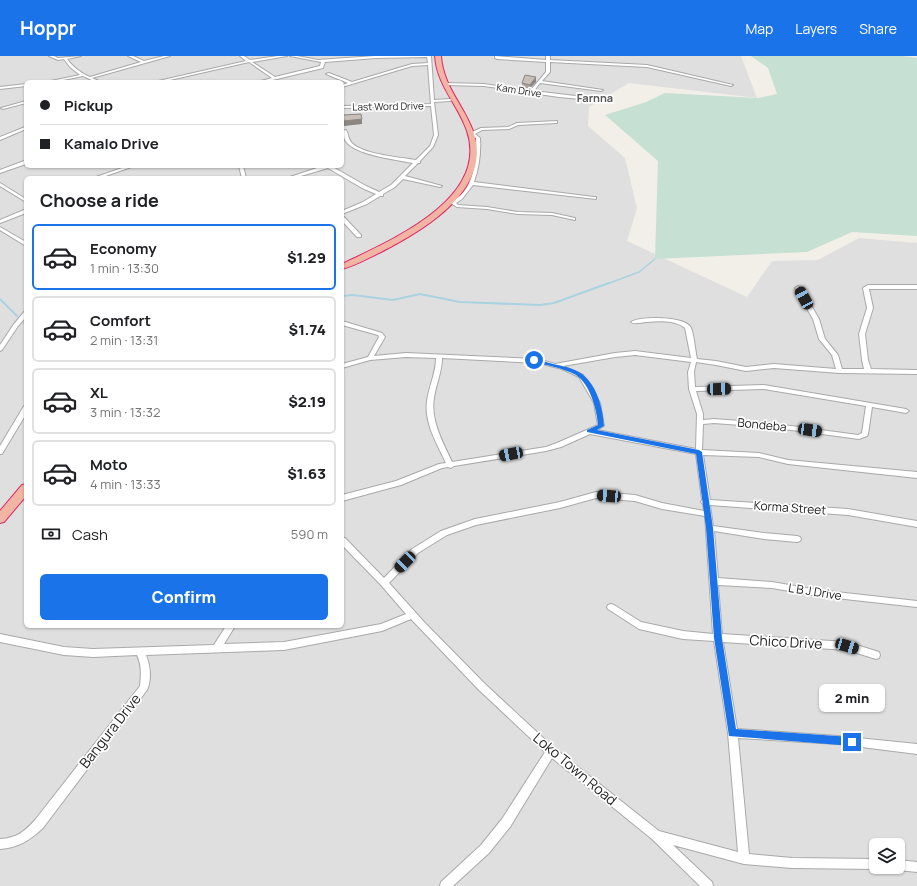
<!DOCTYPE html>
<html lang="en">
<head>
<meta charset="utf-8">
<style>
  body { margin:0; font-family:Manrope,sans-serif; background:#f2f2f2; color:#202124; height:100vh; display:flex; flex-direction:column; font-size:15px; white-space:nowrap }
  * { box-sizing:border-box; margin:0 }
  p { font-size:13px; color:#757577 }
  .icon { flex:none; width:22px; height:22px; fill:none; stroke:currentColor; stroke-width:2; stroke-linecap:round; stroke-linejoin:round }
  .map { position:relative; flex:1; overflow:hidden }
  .side { position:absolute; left:24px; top:120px; width:320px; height:452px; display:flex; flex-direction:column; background:#fff; border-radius:6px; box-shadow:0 1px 3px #0004 }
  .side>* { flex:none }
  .banner { position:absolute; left:24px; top:24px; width:320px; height:88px; border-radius:6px; box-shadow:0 1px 3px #0004; display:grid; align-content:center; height:88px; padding:0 16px; background:#fff }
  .buttons { position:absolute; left:869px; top:782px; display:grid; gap:8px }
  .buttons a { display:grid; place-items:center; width:36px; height:36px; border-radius:6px; background:#fff; box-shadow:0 1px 3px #0004; font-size:20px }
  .end { position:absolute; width:18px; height:18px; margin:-9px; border:5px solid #1a73e8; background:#fff; box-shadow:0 0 0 2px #fff }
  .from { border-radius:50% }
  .bubble { position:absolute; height:28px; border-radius:6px; background:#fff; box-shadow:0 1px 3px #0004; font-size:13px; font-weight:800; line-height:28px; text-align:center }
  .car { position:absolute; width:12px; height:24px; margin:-12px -6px; border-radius:5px; box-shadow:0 0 3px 1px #0007; background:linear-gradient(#222 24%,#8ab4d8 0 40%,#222 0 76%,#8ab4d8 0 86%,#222 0) }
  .banner b { display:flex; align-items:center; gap:14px; height:38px; font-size:15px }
  .banner b+b { border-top:1px solid #e0e0e0 }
  .banner i { width:10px; height:10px; background:#202124 }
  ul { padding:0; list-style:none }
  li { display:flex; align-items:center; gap:12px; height:66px; margin:0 8px 6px; padding:0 8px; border:2px solid #e0e0e0; border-radius:6px }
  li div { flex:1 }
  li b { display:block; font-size:15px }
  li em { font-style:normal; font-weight:800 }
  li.selected { border-color:#1a73e8 }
  li>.icon { width:36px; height:36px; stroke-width:1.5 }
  h2 { padding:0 16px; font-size:18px; line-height:48px }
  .pay { display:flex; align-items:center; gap:10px; height:44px; padding:0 16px; font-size:15px }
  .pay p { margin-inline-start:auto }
  .primary-button { display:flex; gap:8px; margin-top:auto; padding:8px 16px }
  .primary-button a { flex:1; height:46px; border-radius:6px; background:#1a73e8; color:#fff; font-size:16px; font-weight:800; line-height:46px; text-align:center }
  header { display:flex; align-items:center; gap:24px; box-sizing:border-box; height:56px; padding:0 20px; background:#1a73e8; color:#fff }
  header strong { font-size:19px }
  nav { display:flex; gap:22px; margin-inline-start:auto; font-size:14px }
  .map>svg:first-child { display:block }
  .residential { fill:#e0dfdf; fill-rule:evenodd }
  .wetland { fill:#c6e0d4 }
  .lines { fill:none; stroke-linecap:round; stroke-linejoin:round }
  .stream-far1 { stroke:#aad3df; stroke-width:1.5 }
  .stream { stroke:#aad3df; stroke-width:2 }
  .minor-casing { stroke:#a9a9a9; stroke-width:2 }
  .trunk-casing { stroke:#dc2a67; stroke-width:2 }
  .minor { fill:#fff; fill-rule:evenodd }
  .trunk { fill:#f2b4a3; fill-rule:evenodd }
  .wall { fill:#aba49e }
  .shaded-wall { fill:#8b8681 }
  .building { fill:#c7bfb8; stroke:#8b8681 }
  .route { fill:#1a73e8 }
  .labels { text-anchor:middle; stroke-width:3.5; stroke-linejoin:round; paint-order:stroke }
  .far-street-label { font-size:10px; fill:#222; stroke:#fff }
  .far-neighbourhood-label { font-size:11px; font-weight:bold; fill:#555; stroke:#fff }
  .street-label { font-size:12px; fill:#222; stroke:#fff }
  .near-street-label { font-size:14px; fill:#222; stroke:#fff }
</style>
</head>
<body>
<header>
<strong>Hoppr</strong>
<nav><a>Map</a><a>Layers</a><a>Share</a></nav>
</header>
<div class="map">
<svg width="917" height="830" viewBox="0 0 917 830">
  <rect width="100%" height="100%" fill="#f2efe9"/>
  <path class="residential" d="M0,0H741L757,42L629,27L589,51L588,70L625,102L637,152L627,185L747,241L772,205L818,204L859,182L917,187V830H0ZM26,26H342V110H26ZM26,122H342V570H26ZM876,789H898V811H876Z"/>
  <path class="wetland" d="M751,0H903L917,2V180L852,176L807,196L655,203L658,105L605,59L646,46L665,37L758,42L777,38L768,12Z"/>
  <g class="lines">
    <path class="stream-far1" d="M607,228L639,216L655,203"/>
    <path class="stream" d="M342,240L353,239L393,244L420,238L460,246L540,249L554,247L609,227
      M0,243L17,260
      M24,267L26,269"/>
    <defs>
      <path id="minor" d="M49,0H54L58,2L81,0L67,3C73,11 81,17 90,21L141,6L128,0H133L144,5L164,0H170L92,22L101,26H96L83,20L53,26H46L80,19L70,11L64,3L58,4Z
        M240,0H244L250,4L278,0H287L252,6L275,21L320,10L321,6L290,0H297L318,4L375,0H431L434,44L450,43L452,44L450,45L434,46L438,79L433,91L420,105V107H418L405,120L442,130L440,131L403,123L395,131L383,138V140H380L367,148L342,158V155L363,146L376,138L362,132L328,112L294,122H287L323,110H331L366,130L379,136L391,129L413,107C398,104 353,99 345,84C344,82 344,78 343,75L346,74C349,79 348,84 353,88C366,99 399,101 416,104L430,90L434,79L431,50L342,52V50L431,48L428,9L412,10L342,31V29L348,27L326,18L329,17L352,26L412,8L428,7L427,1L376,2L325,6L323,12L264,26H257L272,22L249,6L161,26H154L246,5Z
        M495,0L546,4V0H550V4L647,9L733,29L731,30L647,11L550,6V16L542,25L603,34L601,35L540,27L534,35L592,42V44H591L559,41L484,30L445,29L443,28L445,27L484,28L530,35L546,16V6L497,3L495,2Z
        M26,28V30L0,33V31Z
        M26,45V47L3,53L1,52Z
        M557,65V67H556L518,69L509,73L482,74L475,78L480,82C481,97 479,112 474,126L594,141H596V143L473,129L462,143L456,147L458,149L487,151L518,156L552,157L575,162V164L552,159L518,158L487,153L457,151L452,148H446V146C473,143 477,104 476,82L470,79V77L481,72L508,71L517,67Z
        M25,71H26V73L0,84V81Z
        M24,105H26V108L0,117V114Z
        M128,110H134L100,122H93Z
        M239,110H243L246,122H242Z
        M0,127L26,143V146L0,130Z
        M24,154H26V157L0,167V164Z
        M342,161H344L361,179V181H357L342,165Z
        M0,171L26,186V190L0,174Z
        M868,229H917V233H869L873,252L865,278L868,304L871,313L917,314V318L840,317L774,312L746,315L716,309L696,306L694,316L695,331L764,329L906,353L909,355L906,357L872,351L868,378L867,380L859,383L769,371L714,367L703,368L702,394L759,397L788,404L917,416V422L788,408L759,401L703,399L710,444L848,453L917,465V471L848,459L710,449L713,470L764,477L797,480L800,481L801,483L800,485L797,486L764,483L714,475L718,522L772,526L818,534L917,545V551L818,540L772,532L718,529L722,578L847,586L879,596L880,599L879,602L876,603L847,594L723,586L737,673L838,680L917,688V698L838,688L738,682L749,798L792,802L876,803V811L880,812L876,813L792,812L744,808L673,789L712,826L713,830H700L652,783L552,702L510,771L489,797L453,830H440L441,826L481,789L502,763L545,696L479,634L411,563L382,575L284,594L146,599C150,609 152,623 147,634L43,772C30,784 18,792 0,793V783C17,782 24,776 35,764L140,630C141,619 142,609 137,599L93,601L64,599L0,586V578L64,591L93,593L214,589L226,570H235L224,588L284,586L381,568L406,558L381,529L342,489V481L345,482L384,522L412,493L441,475L475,463L560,446L596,436L635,439L662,447L704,455L703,448L701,446L702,444L696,398L590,378L561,391L546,395L454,410L451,412L448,411L442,412L401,429L342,445V439L396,425L439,408L446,407C437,388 424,367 427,345C429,330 436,317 436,302L406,301L370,304L342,312V308L368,301L379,281L378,279L342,269V265L382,277L385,281L374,300L406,297L538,303L555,308L615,297L635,295L691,302L685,272C675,264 659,265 647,266C641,266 635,269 631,266C640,260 686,260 691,272C694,279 695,294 697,303L716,305L746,311L774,308L836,313L832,299L819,283L813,263L795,232L798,230L801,232L819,263L825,283L838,299L842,313H864L862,304L859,278L867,252L863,232ZM635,299L691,306L688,316L689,333L697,358L696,393L597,374L604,370L600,347L583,319L563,310L615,301ZM442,302L538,307L562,313L579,321L594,347L598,369L557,387L546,391L452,406C443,386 430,364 434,342C436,328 442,316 442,302ZM764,333L866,350L862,377L858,379L769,367L714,363L703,364V358L696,335ZM596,442L635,445L662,453L705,460L713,578L683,575L641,566L614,549L611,548L608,549L607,551L608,553L639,573L683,583L714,585L728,677L738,796L659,775L554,692L485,628L425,567L389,527L418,497L447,479L476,469L560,452Z
        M26,255V261L18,270L2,294L0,295V289L14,268L24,256Z
        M24,350H26V358L2,398H0V390Z
        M898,804L917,806V816L898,814L894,813V811H898Z"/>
      <path id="trunk" d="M435,0H441C443,30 463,48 473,75C494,133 424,174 381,196C368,202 355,210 342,213V208C390,185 490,143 467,75C458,48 437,30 435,0Z
        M26,428V440L4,466L0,467V455L22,429Z"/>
    </defs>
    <use href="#minor" class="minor-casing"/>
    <use href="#trunk" class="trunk-casing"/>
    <use href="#minor" class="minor"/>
    <use href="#trunk" class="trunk"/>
  </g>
  <path class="wall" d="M536,21V26L529,33L522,32V27Z"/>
  <path class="shaded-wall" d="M536,21V26L529,33L530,29Z
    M362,63V68L344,70V65Z"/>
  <path class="building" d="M525,19L536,21L530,29L522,27Z
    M361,58L362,63L344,65L343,59Z"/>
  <path class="route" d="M532,303C538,303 546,306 553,308C562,310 574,312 582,318C597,329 603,353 604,370L597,374L699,394L702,396L713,472L722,582L736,673L852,681L857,686L855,689L852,690L729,680L714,582L706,472L696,398L587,376V374L598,369C597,354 590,328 576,319C563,312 546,309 532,306Z"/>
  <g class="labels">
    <g class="far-street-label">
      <text transform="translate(519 34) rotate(9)" y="4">Kam Drive</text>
      <text transform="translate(388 50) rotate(-1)" y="4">Last Word Drive</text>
    </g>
    <g class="far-neighbourhood-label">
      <text x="595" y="46">Farnna</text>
    </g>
    <g class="street-label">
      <text transform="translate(762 369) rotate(6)" y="4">Bondeba</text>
      <text transform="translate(790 452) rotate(4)" y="4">Korma Street</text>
      <text transform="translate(815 536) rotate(9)" y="4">L B J Drive</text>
    </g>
    <g class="near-street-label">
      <text transform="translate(786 586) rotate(3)" y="5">Chico Drive</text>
      <text transform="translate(110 675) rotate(-52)" y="5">Bangura Drive</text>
      <text transform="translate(575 713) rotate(40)" y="5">Loko Town Road</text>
    </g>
  </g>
</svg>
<div class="buttons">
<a><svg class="icon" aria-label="layers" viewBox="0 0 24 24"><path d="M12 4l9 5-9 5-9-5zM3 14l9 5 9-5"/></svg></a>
</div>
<i class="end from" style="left:534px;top:304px"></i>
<i class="end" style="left:852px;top:686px"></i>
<div class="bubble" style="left:819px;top:628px;width:66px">2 min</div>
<i class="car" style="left:804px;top:242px;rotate:331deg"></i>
<i class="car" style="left:719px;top:333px;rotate:88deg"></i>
<i class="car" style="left:810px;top:374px;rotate:98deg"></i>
<i class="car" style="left:511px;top:398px;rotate:259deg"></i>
<i class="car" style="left:609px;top:440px;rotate:274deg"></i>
<i class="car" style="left:405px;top:506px;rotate:225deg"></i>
<i class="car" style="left:847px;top:590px;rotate:107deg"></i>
<div class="banner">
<b><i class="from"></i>Pickup</b>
<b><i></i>Kamalo Drive</b>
</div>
<section class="side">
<h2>Choose a ride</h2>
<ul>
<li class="selected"><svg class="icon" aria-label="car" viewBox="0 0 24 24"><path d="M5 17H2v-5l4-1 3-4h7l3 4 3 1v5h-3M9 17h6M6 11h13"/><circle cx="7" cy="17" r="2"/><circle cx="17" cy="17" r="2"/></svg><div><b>Economy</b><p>1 min · 13:30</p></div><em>$1.29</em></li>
<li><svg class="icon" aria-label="car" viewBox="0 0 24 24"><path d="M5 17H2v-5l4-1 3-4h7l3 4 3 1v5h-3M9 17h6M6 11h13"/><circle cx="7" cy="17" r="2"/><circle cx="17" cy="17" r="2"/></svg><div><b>Comfort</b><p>2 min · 13:31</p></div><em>$1.74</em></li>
<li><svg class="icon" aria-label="car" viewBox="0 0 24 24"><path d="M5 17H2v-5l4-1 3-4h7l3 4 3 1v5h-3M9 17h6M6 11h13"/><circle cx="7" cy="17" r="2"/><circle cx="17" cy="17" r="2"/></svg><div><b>XL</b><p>3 min · 13:32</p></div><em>$2.19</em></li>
<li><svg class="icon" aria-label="car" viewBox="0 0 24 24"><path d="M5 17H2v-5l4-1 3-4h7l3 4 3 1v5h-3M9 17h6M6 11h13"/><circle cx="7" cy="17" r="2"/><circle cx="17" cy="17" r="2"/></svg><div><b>Moto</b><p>4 min · 13:33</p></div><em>$1.63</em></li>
</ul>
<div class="pay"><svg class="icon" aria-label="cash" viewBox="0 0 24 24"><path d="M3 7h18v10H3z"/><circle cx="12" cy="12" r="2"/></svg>Cash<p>590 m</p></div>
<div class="primary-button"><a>Confirm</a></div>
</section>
</div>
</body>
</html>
